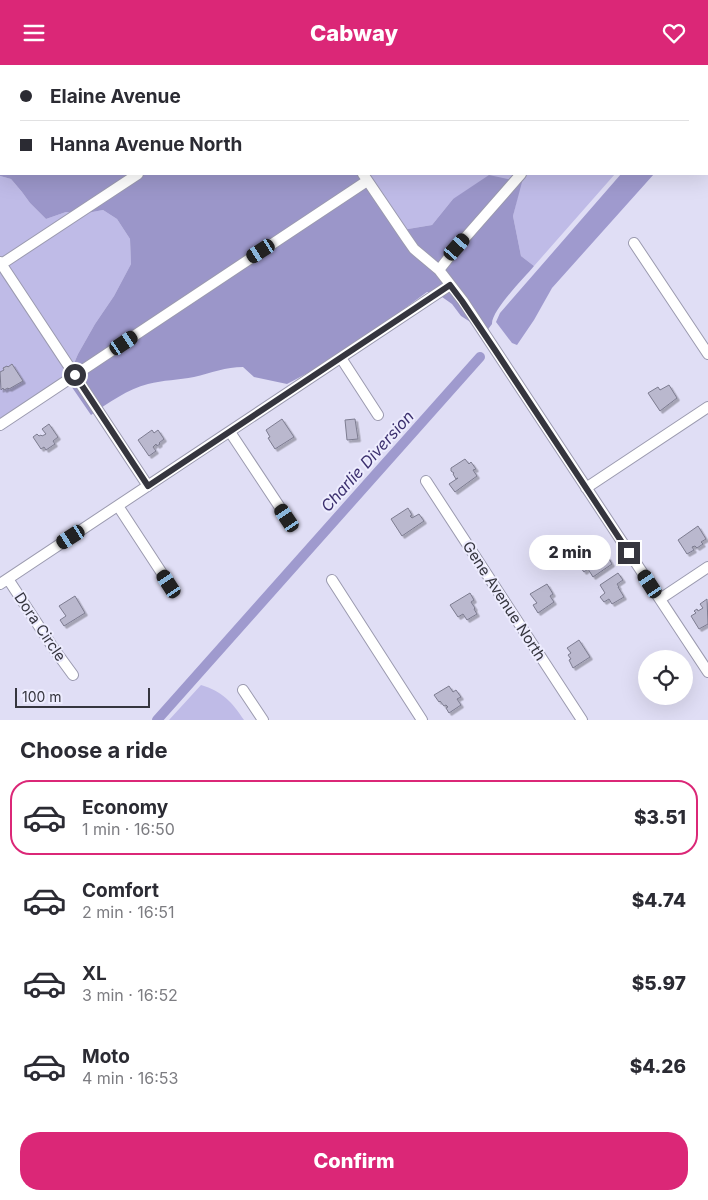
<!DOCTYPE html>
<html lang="en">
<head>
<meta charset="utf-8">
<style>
  body { margin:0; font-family:Inter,sans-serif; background:#f7f7f7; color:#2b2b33; height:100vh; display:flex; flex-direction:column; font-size:19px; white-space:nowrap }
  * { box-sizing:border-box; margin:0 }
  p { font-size:16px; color:#7c7c81 }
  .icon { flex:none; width:28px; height:28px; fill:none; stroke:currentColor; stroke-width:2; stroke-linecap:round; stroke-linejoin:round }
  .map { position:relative; height:655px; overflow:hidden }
  .drawer { display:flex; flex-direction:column; background:#fff; flex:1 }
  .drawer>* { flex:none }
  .guide { position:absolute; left:0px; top:0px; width:709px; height:110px; box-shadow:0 5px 20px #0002; display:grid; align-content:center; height:110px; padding:0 20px; background:#fff }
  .tools { position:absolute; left:638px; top:585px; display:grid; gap:10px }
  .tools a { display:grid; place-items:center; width:55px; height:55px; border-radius:50%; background:#fff; box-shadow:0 5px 20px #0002; font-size:25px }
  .scale { position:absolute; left:15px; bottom:12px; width:135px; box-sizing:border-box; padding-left:5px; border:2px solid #35353e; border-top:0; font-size:14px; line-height:18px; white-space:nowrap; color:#35353e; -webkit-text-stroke:4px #edecfe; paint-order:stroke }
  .end { position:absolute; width:22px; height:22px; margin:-11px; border:6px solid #35353e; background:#fff; box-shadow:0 0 0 2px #fff }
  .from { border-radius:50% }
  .bubble { position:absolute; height:35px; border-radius:18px; background:#fff; box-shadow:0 5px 20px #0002; font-size:16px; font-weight:800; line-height:35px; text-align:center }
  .car { position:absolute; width:15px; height:30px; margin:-15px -8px; border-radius:6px; box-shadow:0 0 4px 1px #0007; background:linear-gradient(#222 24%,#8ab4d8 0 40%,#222 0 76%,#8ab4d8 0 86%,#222 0) }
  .guide b { display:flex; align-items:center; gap:18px; height:48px; font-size:19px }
  .guide b+b { border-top:1px solid #e1e1e2 }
  .guide i { width:12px; height:12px; background:#2b2b33 }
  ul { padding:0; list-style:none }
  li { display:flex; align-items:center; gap:15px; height:75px; margin:0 10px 8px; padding:0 10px; border:2px solid transparent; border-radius:20px }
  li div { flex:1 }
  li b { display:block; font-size:19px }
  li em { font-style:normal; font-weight:800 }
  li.on { border-color:#db2777 }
  li>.icon { width:45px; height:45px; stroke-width:1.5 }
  h2 { padding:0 20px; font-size:22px; line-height:60px }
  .action { display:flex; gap:10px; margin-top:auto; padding:10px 20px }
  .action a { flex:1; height:58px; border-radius:20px; background:#db2777; color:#fff; font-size:20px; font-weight:800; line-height:58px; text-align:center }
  header { display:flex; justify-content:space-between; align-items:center; height:65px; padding:0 20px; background:#db2777; color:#fff; font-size:22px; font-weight:800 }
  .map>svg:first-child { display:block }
  .green { fill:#bfbbe7 }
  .forest { fill:#9b96c9 }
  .water { fill:#9f9ace }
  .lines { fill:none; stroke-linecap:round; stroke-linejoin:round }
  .canal { stroke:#9f9ace; stroke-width:10 }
  .building { fill:#bab8ce; stroke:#7d7c90; filter:url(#shadow) }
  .minor-casing { stroke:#9b9aaf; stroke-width:12 }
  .minor { stroke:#fff; stroke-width:10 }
  .route { stroke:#35353e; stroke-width:6 }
  .labels { text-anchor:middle; stroke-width:4; stroke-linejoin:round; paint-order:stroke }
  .street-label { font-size:15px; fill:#35353e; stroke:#edecfe }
  .water-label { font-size:16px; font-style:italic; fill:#3c306f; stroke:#edecfe }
</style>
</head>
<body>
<header><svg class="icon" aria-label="menu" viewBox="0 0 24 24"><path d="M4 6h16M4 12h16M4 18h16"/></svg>Cabway<svg class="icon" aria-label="heart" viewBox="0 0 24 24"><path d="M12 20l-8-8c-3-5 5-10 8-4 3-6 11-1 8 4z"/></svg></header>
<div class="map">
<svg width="708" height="655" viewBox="0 0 708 655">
  <defs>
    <filter id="shadow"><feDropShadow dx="2.5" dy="2.5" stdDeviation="0" flood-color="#0004"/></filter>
  </defs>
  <rect width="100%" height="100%" fill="#e0def5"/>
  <path class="green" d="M282,0H708V2V1H281Z
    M359,109H615L534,201L521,191L513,151L521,117L453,134L432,160L402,165Z
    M0,111L11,114L22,127L30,138L46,154L66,147L82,149L103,145L117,154L130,174L131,199L114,231L95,259L78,289L67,315L0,359Z
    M201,620C222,626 232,637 244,655H169Z"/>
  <path class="forest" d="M1,54V109H359L402,165L432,160L453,134L489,110L522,117L513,151L521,191L534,201C525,212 491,246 492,259L486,267L461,251L452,239L435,227H427L352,282L317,303L287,319L254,312L243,302C226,302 211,308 194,312C179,315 163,315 148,319C128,324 108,338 91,350L67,315L78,289L95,259L114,231L131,199L130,174L117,154L103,145L82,149L66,147L46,154L30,138L22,127L11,114L0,111V55Z"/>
  <path class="water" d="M621,109H654L552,223L534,255L517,280L512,278L496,257L500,248Z"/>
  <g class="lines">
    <path class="canal" d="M157,655L480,292"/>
  </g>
  <path class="building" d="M12,299L23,316L9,324L8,323L4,325L3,323L1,325L0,307L4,305L3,303L7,301L8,302Z
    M669,320L677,333L660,346L648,328L658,322L660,325Z
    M282,354L294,372L275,384L268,373L270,372L266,365Z
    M355,354L358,374L347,375L345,355Z
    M49,359L58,372L53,376L55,379L46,385L44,382L41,384L33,372L37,369L39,371L41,370L42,371L46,369L42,364Z
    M152,365L154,368L158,365L164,374L159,378L160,379L157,381L156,379L153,382L156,386L149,391L138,375Z
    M465,394L469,399L471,397L476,404L473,405L477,411L455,427L449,419L458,413L456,414L453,409L454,408L451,406V403Z
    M408,443L412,450L410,451L412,453L419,449L424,456L402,471L391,454Z
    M698,461L706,474L701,477L703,479L697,483L695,481L692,482L694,485L687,489L678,475Z
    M592,485L597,492L599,491L600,493L599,494L601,497L608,492L612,499L593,512L588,504L584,507L580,502L585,499L581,493Z
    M618,508L623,515L617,519L619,522H618L624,532L612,539L609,534L604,537L600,532L605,528L600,520Z
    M547,519L553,529L550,531L554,537L538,548L533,540L537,538L530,529Z
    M470,528L474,535L471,537L475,543L474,544L477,549L467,555L463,549L458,552L450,540Z
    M75,531L85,548L64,561L60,555L66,551L59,541Z
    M707,534L708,559L699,564L691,551L696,548L694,546L697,544L698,546L703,543L700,539Z
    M579,575L590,592L573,603L569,595L571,594L568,590L571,588L567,583Z
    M449,621L453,627L456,625L461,632L457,634L461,640L449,648L446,643L448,642L446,640L444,641L440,636L439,637L434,630Z"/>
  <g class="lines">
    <defs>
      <path id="minor" d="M292,0V1
        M456,0L457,1
        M62,1L64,0
        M300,1L302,0
        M616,1L617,0
        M0,42H1
        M363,109L407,174L414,184L439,205L463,236L708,607
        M634,178L708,289
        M0,197L148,421
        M0,200L138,109
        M439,205L457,182L521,109
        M341,293L378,350
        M0,360L367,116
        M230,367L287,453
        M426,416L582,655
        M586,423L708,342
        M118,441L169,519
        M8,514L54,584L73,610
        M332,515L422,655
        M0,519L450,220
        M660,534L708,502
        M243,625L263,655"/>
    </defs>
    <use href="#minor" class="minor-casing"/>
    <use href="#minor" class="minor"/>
  </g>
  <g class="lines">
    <path class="route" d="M75,310L148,421L450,220L462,236L495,285L629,488"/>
  </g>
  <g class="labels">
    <g class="street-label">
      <text transform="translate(504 536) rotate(57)" y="5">Gene Avenue North</text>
      <text transform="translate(40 562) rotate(56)" y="5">Dora Circle</text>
    </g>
    <g class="water-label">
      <text transform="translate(367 396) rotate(-48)" y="6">Charlie Diversion</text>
    </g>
  </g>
</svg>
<div class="tools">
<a><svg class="icon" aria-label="locate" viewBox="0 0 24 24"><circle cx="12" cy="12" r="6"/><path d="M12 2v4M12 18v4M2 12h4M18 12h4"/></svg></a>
</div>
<div class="scale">100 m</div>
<i class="end from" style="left:75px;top:310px"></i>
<i class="end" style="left:629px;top:488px"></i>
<div class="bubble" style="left:529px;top:470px;width:82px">2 min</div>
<i class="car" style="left:457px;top:182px;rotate:41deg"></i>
<i class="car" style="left:261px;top:186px;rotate:237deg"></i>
<i class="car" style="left:124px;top:278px;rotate:56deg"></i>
<i class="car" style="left:287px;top:453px;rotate:326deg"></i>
<i class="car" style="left:71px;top:472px;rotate:237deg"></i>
<i class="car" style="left:169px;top:519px;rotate:327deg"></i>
<i class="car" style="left:650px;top:519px;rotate:327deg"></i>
<div class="guide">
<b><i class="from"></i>Elaine Avenue</b>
<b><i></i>Hanna Avenue North</b>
</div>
</div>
<section class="drawer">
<h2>Choose a ride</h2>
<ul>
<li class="on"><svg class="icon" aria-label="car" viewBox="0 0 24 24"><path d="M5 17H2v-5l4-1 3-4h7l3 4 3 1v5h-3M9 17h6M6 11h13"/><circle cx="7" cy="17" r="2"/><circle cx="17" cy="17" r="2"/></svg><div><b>Economy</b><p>1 min · 16:50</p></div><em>$3.51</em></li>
<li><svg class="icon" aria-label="car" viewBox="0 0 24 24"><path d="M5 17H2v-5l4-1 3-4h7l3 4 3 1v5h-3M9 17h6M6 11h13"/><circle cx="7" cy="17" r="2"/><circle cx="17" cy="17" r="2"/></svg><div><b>Comfort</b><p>2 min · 16:51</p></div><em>$4.74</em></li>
<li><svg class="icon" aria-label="car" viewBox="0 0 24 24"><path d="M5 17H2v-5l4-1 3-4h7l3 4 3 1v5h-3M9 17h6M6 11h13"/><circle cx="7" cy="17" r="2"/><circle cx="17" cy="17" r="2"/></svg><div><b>XL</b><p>3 min · 16:52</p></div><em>$5.97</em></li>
<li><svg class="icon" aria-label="car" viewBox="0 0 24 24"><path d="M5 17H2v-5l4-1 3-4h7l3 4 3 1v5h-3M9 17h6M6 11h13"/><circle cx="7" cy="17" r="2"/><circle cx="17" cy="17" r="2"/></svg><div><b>Moto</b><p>4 min · 16:53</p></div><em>$4.26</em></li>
</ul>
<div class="action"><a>Confirm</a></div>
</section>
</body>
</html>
